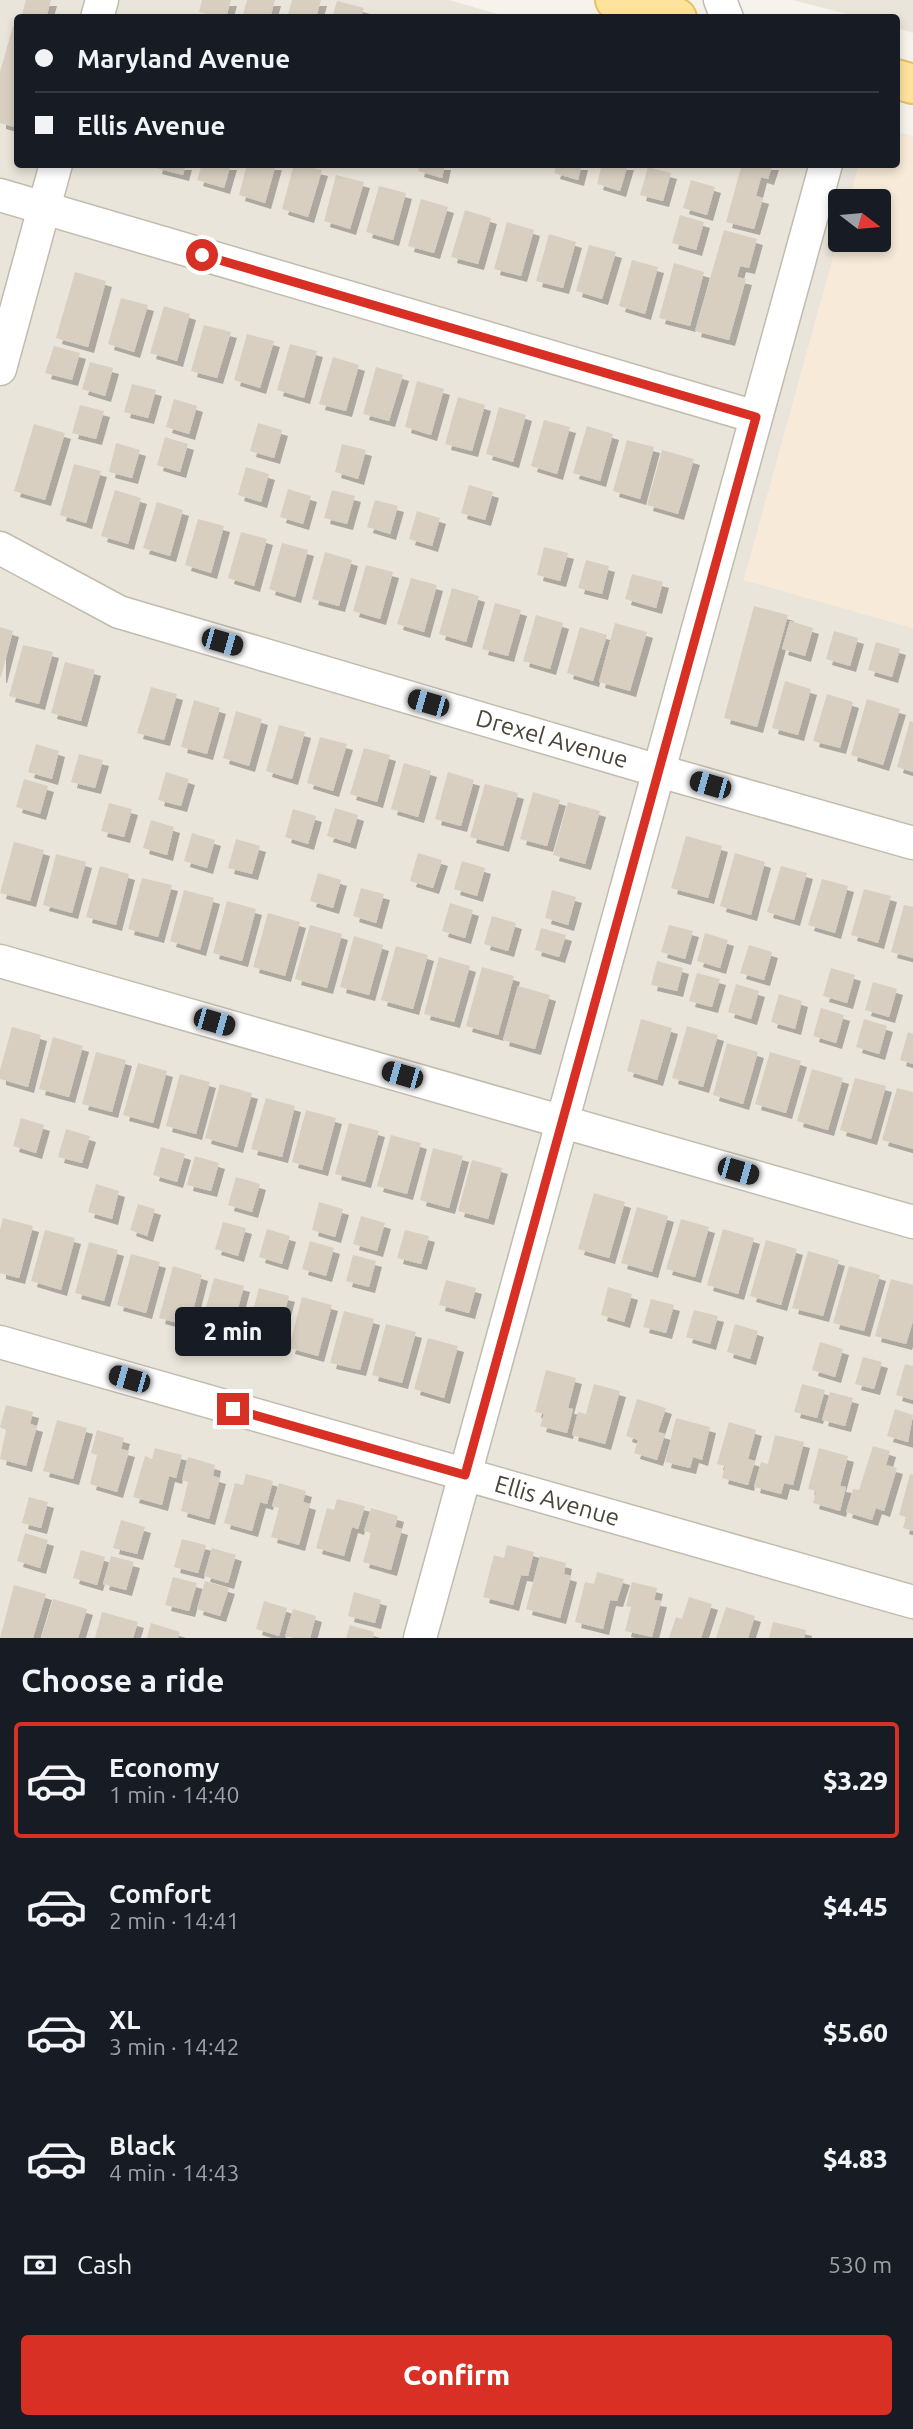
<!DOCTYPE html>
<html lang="en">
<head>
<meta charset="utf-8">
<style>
  body { margin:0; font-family:Ubuntu,sans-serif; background:#242831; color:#f1f3f6; height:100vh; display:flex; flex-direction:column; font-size:26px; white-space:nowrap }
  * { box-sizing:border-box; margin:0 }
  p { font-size:23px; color:#9ea1a6 }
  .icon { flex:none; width:38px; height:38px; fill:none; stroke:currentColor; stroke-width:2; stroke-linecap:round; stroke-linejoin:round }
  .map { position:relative; height:1638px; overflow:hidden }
  .sheet { display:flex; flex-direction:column; background:#171b24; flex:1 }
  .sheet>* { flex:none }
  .top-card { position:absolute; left:14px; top:14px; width:886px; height:154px; border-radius:7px; box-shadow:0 4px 10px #0003; display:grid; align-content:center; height:154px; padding:0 21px; background:#171b24 }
  .needle { width:46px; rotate:106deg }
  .fabs { position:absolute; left:828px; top:189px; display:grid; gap:14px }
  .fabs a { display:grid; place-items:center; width:63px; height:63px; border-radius:7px; background:#171b24; box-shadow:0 4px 10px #0003; font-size:35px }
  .end { position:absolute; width:32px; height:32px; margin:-16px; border:9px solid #d93025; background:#fff; box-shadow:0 0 0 4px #fff }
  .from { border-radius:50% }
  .bubble { position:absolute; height:49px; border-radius:7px; background:#171b24; box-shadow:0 4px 10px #0003; font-size:23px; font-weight:800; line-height:49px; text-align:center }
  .car { position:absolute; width:21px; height:42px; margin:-21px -10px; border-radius:9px; box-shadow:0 0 5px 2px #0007; background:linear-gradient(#222 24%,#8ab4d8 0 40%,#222 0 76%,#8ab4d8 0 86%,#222 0) }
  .top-card b { display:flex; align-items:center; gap:24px; height:66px; font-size:26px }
  .top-card b+b { border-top:2px solid #363941 }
  .top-card i { width:18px; height:18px; background:#f1f3f6 }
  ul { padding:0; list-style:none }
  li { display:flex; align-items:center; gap:21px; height:116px; margin:0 14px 10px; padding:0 7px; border:4px solid transparent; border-radius:7px }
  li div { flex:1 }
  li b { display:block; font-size:26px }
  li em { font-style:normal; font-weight:800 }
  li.current { border-color:#d93025 }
  li>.icon { width:63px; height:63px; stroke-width:1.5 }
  h2 { padding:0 21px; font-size:32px; line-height:84px }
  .pay { display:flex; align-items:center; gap:18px; height:77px; padding:0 21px; font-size:26px }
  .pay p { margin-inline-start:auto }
  .primary-button { display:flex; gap:14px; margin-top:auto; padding:14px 21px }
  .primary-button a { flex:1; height:80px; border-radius:7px; background:#d93025; color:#fff; font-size:28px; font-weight:800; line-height:80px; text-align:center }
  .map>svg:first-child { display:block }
  .residential { fill:#eae5da }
  .commercial { fill:#f7ead8 }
  .building { fill:#d8cfc1; filter:url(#shadow) }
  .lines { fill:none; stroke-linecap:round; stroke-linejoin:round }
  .minor-casing { stroke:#c2bbae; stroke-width:35 }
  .major-casing { stroke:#e6c16a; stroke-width:42 }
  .minor { stroke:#fff; stroke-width:32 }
  .major { stroke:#ffe39c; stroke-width:38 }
  .route { stroke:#d93025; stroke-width:9 }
  .labels { text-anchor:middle; stroke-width:7; stroke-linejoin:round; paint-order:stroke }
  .street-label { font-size:24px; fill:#4b4439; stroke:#fff }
</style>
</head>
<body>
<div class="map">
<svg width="913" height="1638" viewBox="0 0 913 1638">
  <defs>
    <filter id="shadow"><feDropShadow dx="6" dy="6" stdDeviation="0" flood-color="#0004"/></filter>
  </defs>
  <rect width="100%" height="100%" fill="#f6f3ec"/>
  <path class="residential" d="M0,0H449L508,17L18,18V164L859,165L849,201H840V233L744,580L913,628V1638H0Z
    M793,0H913V33L896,28V18L858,17Z"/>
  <path class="commercial" d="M896,132L913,136V628L744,580L840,233V240H878V201H849L859,165L896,164Z"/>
  <path class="building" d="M26,0H51L46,18H21Z
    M202,0H231L226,18L199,12Z
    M247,0H275L270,18H242Z
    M292,0H321L316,18H287Z
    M337,1L364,8L361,18H332Z
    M13,26L18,28V128L0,123V72Z
    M157,164H186L183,175L156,168Z
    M202,164H231L224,188L197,180Z
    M247,164H276L265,203L239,195Z
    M294,164L322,170L308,217L282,209Z
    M420,164H445L442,178L418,171Z
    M557,164H582L578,180L554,173Z
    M602,164H628L620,191L597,184Z
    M742,164H773L768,179L761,177L756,196L763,198L754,229L726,222Z
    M648,167L671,173L663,201L640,195Z
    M336,175L364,182L350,229L324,221Z
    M691,180L715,187L707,215L683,208Z
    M379,186L406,193L393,240L366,232Z
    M421,199L448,207L434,253L408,246Z
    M465,210L491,218L478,264L451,257Z
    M680,215L704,222L696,250L672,243Z
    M507,222L534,230L521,276L494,269Z
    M724,230L757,239L749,268L740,266L737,277L746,279L729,340L695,331Z
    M549,234L576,242L563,288L536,281Z
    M589,245L616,252L602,299L576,291Z
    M632,260L658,267L645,314L619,306Z
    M674,263L704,272L690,326L659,318Z
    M75,272L106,281L88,347L56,338Z
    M121,298L148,305L134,352L108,344Z
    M164,306L190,314L177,361L150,353Z
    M204,325L231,332L217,378L191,371Z
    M247,334L274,341L260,388L234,380Z
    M290,344L317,351L304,398L277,390Z
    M54,346L80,353L72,380L45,373Z
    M333,357L359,365L346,411L319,404Z
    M90,362L113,368L105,396L82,389Z
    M376,367L403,375L389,421L363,414Z
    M417,381L444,389L431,435L405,427Z
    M132,384L156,390L148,418L124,412Z
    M458,397L485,405L472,451L445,444Z
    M174,399L197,406L189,434L166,427Z
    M80,405L104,411L96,439L72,433Z
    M499,407L526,415L513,462L486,454Z
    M544,420L570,427L557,474L531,466Z
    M258,423L282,430L274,458L250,451Z
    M34,424L65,433L45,500L14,491Z
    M587,426L613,434L600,481L573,473Z
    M165,437L188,444L180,472L157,465Z
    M627,440L654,447L640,499L613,491Z
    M116,443L140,450L132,478L109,472Z
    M342,444L366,450L358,479L335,472Z
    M662,450L694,459L678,514L647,505Z
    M74,464L101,471L86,523L60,515Z
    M246,467L269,474L261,502L238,495Z
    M469,485L493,492L485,520L461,513Z
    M288,489L311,496L303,524L280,517Z
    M115,490L141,498L128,544L101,536Z
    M332,490L355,496L347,524L324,518Z
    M375,500L398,506L390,534L367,527Z
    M157,502L183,510L170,556L143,548Z
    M417,511L440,518L432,546L409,539Z
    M198,519L224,526L211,573L185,565Z
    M241,532L267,539L254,586L228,578Z
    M282,543L308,550L295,597L269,589Z
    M544,547L568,553L560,581L537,575Z
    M325,552L352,560L339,606L312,599Z
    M586,560L609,566L602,594L578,588Z
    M366,565L393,572L380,619L353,611Z
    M632,574L663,582L656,608L625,599Z
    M411,578L437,585L424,632L397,624Z
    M452,588L479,596L466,642L439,634Z
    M495,603L521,610L508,656L482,649Z
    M754,606L788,615L757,727L724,718Z
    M536,615L563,623L550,669L523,661Z
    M790,621L813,628L805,656L782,649Z
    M615,623L647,632L630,691L599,682Z
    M0,627L13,631L1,677H0Z
    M580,627L607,635L593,681L567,673Z
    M834,631L858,638L850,666L826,659Z
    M876,642L900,649L892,677L868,670Z
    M23,645L53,652L39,704L9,696Z
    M65,662L95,670L81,721L51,713Z
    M785,681L811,689L798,735L772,728Z
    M151,687L177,694L164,740L137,733Z
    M827,694L853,702L840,748L813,741Z
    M867,699L900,709L883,765L851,755Z
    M194,700L220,708L207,754L181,747Z
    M236,711L262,719L249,766L223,758Z
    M910,721L913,722V772L897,767Z
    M279,725L305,732L292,779L266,771Z
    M320,737L347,744L333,791L307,783Z
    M36,744L59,751L52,779L28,772Z
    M364,748L390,755L377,802L350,794Z
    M79,754L103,760L95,788L71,782Z
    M404,763L431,771L418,817L391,809Z
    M166,772L189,779L181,806L158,800Z
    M448,772L474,780L461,826L435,819Z
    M24,779L48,786L40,814L16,807Z
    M485,784L518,793L503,846L470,837Z
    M533,792L560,800L547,846L520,839Z
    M568,802L600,811L585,864L553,855Z
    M109,803L132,809L124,837L101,831Z
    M335,808L358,815L350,843L327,836Z
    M293,809L316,816L308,844L285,837Z
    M151,820L174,827L167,855L143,848Z
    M192,833L215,840L207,868L184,861Z
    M686,836L722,846L708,898L671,888Z
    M236,839L260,846L252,874L228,868Z
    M14,842L44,850L30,901L0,893Z
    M418,853L442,860L433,888L410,881Z
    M735,853L765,862L751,915L720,906Z
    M56,854L86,862L72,913L43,905Z
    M462,861L485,868L477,896L454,889Z
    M100,866L129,874L116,925L86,917Z
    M781,866L807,873L794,920L767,912Z
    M318,873L341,880L333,908L310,901Z
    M142,878L172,885L158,937L128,929Z
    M822,879L848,886L835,933L808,925Z
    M361,888L384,894L376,923L353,916Z
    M864,889L891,896L878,943L851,935Z
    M184,890L214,898L200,950L170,941Z
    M552,890L576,897L568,925L545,918Z
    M227,901L256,909L242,961L213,953Z
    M450,903L473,910L465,938L442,931Z
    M904,905L913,907V958L891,952Z
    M268,913L300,922L285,976L253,967Z
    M492,916L516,923L508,951L484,944Z
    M310,925L342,934L327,988L295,979Z
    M669,925L693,931L685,959L661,952Z
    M541,928L566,935L559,957L535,950Z
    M705,933L728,940L720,968L697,961Z
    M354,936L383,945L369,995L340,987Z
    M749,945L772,952L764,980L740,973Z
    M396,946L428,955L413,1009L381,1000Z
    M439,957L470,966L454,1022L424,1014Z
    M657,961L683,968L677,991L651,985Z
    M482,967L514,976L498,1035L466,1026Z
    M831,968L855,975L847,1003L823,996Z
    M697,973L720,979L712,1007L689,1001Z
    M873,982L897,989L889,1017L865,1010Z
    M736,984L759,991L751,1019L728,1012Z
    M518,986L550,995L535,1049L503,1040Z
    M779,994L802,1001L795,1029L771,1022Z
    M821,1008L844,1015L836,1043L813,1036Z
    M641,1019L672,1028L657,1080L627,1071Z
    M864,1019L887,1026L879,1054L856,1047Z
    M687,1026L718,1035L703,1087L672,1078Z
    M12,1027L41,1035L28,1087L0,1079V1070Z
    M908,1032L913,1034V1064L900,1060Z
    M53,1037L83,1046L69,1097L39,1089Z
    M727,1043L758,1052L743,1104L713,1095Z
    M96,1052L126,1060L112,1112L82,1104Z
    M770,1052L801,1061L786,1113L755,1104Z
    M138,1063L167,1071L153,1123L123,1115Z
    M812,1069L843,1078L828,1130L797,1121Z
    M180,1074L210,1082L196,1134L166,1126Z
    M855,1078L886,1086L871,1139L840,1130Z
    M220,1084L252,1093L237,1147L205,1138Z
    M897,1088L913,1092V1149L882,1140Z
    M266,1098L295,1106L282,1157L251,1149Z
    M306,1110L336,1118L322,1170L292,1162Z
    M21,1118L44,1125L36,1153L13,1146Z
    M349,1123L379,1131L365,1182L335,1174Z
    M66,1129L90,1136L82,1163L58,1157Z
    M391,1135L421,1143L407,1194L377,1186Z
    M161,1147L185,1154L177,1182L153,1175Z
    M433,1148L463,1156L449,1208L420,1200Z
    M195,1156L219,1163L211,1191L187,1185Z
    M472,1160L502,1168L488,1219L458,1211Z
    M236,1177L260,1184L252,1212L228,1205Z
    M96,1184L119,1191L112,1219L88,1212Z
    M594,1193L625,1202L609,1258L578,1249Z
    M319,1202L343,1209L335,1237L312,1230Z
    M138,1204L155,1209L147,1236L130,1230Z
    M637,1207L668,1216L652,1272L621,1263Z
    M361,1216L385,1223L377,1251L353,1244Z
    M3,1218L33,1226L19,1278L0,1273V1230Z
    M681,1219L709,1227L695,1277L666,1269Z
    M223,1222L246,1228L238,1256L215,1249Z
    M267,1229L290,1236L282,1264L259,1257Z
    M723,1229L754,1238L738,1294L707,1285Z
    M45,1230L75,1238L61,1290L31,1281Z
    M405,1230L429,1236L421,1264L397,1258Z
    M766,1240L797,1249L781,1305L750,1296Z
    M310,1241L334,1248L326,1276L302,1269Z
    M89,1242L118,1250L104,1301L75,1293Z
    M808,1251L839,1260L823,1316L792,1308Z
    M131,1254L160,1262L146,1313L117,1305Z
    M353,1255L376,1261L369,1287L346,1281Z
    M173,1266L202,1275L189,1326L159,1318Z
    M849,1266L880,1275L864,1331L833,1323Z
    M214,1278L244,1286L230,1338L200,1329Z
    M891,1279L913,1285V1321L906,1344L875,1336Z
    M446,1280L476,1288L469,1313L439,1305Z
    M608,1287L632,1294L624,1322L601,1315Z
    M259,1288L289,1296L275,1347L245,1339Z
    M302,1297L332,1305L318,1356L289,1348Z
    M651,1299L674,1305L666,1333L643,1327Z
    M694,1310L718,1316L710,1344L686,1337Z
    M344,1311L374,1319L360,1370L330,1363Z
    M386,1324L416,1332L402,1383L372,1375Z
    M735,1324L758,1331L750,1359L727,1352Z
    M428,1338L458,1346L444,1398L414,1389Z
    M820,1342L843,1349L835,1377L812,1370Z
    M863,1357L882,1362L874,1389L855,1384Z
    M905,1364L913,1366V1400L896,1395Z
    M546,1370L576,1378L568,1408L573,1409L567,1433L540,1426L544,1414L535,1412Z
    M594,1384L620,1391L605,1444L572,1435L578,1412L586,1414Z
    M802,1384L825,1390L817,1418L794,1412Z
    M830,1392L853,1398L845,1426L822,1420Z
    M637,1399L666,1408L658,1432L665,1434L657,1460L634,1453L638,1440L626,1436Z
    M6,1405L33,1412L30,1424L37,1426L26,1466L0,1459L6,1430L0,1427Z
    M895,1409L913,1415L908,1442L887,1436Z
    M676,1418L710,1427L702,1460L693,1457L690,1468L665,1462Z
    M57,1420L87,1428L73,1479L43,1471Z
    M729,1422L756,1430L748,1459L755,1461L748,1485L722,1478L725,1466L717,1464Z
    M97,1430L124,1438L121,1449L129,1451L117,1492L90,1484L97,1455L91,1453Z
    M775,1435L804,1442L793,1485L784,1483L781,1494L754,1487L761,1462L768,1464Z
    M873,1446L890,1451L886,1465L897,1468L884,1511L876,1508L872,1520L846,1512L853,1489L859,1490Z
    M155,1448L182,1455L176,1478L169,1476L162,1505L133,1497L145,1456L152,1459Z
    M819,1448L848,1456L840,1486L846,1487L840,1511L813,1503L816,1491L808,1489Z
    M188,1457L215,1465L213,1476L220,1478L209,1519L181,1511L188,1482L182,1480Z
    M246,1474L273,1481L267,1504L260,1502L252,1531L224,1523L235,1483L243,1485Z
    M910,1474L913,1475V1531L903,1528L906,1517L899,1515Z
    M279,1483L306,1491L303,1502L310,1504L299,1545L271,1537L279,1508L272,1506Z
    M29,1497L48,1502L41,1528L22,1523Z
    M337,1499L365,1506L358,1529L352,1527L344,1556L316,1548L327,1508L334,1510Z
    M371,1508L398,1516L395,1527L402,1529L391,1570L363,1562L371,1533L364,1531Z
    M121,1520L145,1527L137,1554L113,1548Z
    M25,1533L48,1540L40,1568L17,1561Z
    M182,1539L206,1545L198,1573L174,1567Z
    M507,1545L534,1552L528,1576L521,1575L513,1605L483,1597L494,1555L504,1558Z
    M212,1548L236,1555L228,1583L204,1576Z
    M81,1550L105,1557L97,1585L73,1578Z
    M111,1556L134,1562L126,1590L103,1584Z
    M540,1556L566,1563L564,1574L571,1576L560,1618L526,1609Z
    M597,1572L624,1579L617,1601L610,1600L603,1629L575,1622L585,1582L594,1584Z
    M173,1577L197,1583L189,1611L165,1605Z
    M205,1581L229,1588L220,1616L197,1609Z
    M632,1582L657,1588L654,1600L661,1601L652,1637L625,1631L631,1607L626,1606Z
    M14,1585L46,1594L33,1638H0Z
    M354,1592L381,1600L375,1623L348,1616Z
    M689,1597L712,1604L701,1638H669L676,1617L682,1619Z
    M53,1599L87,1609L78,1638H41Z
    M264,1601L287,1608L279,1636L256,1629Z
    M726,1607L755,1616L748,1638H716Z
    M293,1609L316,1616L310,1638L285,1637Z
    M102,1612L138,1622L133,1638H95Z
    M773,1622L806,1630L804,1638H769Z
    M151,1623L180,1632L178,1638H147Z
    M350,1625L374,1632L373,1638H346Z"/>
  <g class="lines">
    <defs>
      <path id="minor" d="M720,0L727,18
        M97,18L102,0
        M0,195L756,417
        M0,369L56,164
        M0,548L119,612L659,771L913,843
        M0,961L913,1222
        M0,1342L913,1602
        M420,1638L826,164"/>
      <path id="major" d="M615,0L677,18
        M896,79L913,84"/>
    </defs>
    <use href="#minor" class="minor-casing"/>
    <use href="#major" class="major-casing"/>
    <use href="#minor" class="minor"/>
    <use href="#major" class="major"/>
  </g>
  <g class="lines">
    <path class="route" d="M202,255L756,417L465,1475L233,1409"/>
  </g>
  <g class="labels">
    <g class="street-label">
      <text transform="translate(552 739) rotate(16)" y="8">Drexel Avenue</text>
      <text transform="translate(557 1501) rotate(16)" y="8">Ellis Avenue</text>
    </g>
  </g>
</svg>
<div class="fabs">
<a><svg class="needle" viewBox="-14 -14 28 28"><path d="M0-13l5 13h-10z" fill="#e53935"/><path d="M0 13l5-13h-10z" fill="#9ea1a6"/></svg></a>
</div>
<i class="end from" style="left:202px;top:255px"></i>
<i class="end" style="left:233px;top:1409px"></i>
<div class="bubble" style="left:175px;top:1307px;width:116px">2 min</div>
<i class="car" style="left:222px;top:642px;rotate:106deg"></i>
<i class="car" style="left:428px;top:703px;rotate:286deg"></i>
<i class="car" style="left:710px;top:785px;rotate:286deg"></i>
<i class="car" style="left:214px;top:1022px;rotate:106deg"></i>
<i class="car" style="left:402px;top:1075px;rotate:286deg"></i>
<i class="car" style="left:738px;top:1171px;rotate:106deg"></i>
<i class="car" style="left:129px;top:1379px;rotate:286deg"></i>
<div class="top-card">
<b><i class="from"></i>Maryland Avenue</b>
<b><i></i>Ellis Avenue</b>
</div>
</div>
<section class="sheet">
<h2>Choose a ride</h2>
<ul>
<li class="current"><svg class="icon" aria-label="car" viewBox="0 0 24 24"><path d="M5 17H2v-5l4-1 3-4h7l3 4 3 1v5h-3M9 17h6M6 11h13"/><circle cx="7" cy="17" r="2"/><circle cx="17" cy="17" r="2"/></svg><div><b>Economy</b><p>1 min · 14:40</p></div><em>$3.29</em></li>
<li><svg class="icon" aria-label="car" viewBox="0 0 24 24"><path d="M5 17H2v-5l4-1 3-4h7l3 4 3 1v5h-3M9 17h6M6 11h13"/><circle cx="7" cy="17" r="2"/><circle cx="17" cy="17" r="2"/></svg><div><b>Comfort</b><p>2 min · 14:41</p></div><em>$4.45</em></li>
<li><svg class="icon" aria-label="car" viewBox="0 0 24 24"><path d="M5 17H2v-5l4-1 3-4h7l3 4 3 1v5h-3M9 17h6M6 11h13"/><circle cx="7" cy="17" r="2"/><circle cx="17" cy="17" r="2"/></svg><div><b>XL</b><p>3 min · 14:42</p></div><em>$5.60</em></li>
<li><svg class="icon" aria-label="car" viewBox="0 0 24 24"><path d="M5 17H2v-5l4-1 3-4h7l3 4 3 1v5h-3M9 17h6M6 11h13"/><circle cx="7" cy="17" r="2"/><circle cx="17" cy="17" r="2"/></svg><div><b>Black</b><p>4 min · 14:43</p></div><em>$4.83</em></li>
</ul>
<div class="pay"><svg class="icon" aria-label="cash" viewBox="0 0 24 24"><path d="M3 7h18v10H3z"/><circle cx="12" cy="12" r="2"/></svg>Cash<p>530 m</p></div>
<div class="primary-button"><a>Confirm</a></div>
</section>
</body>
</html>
